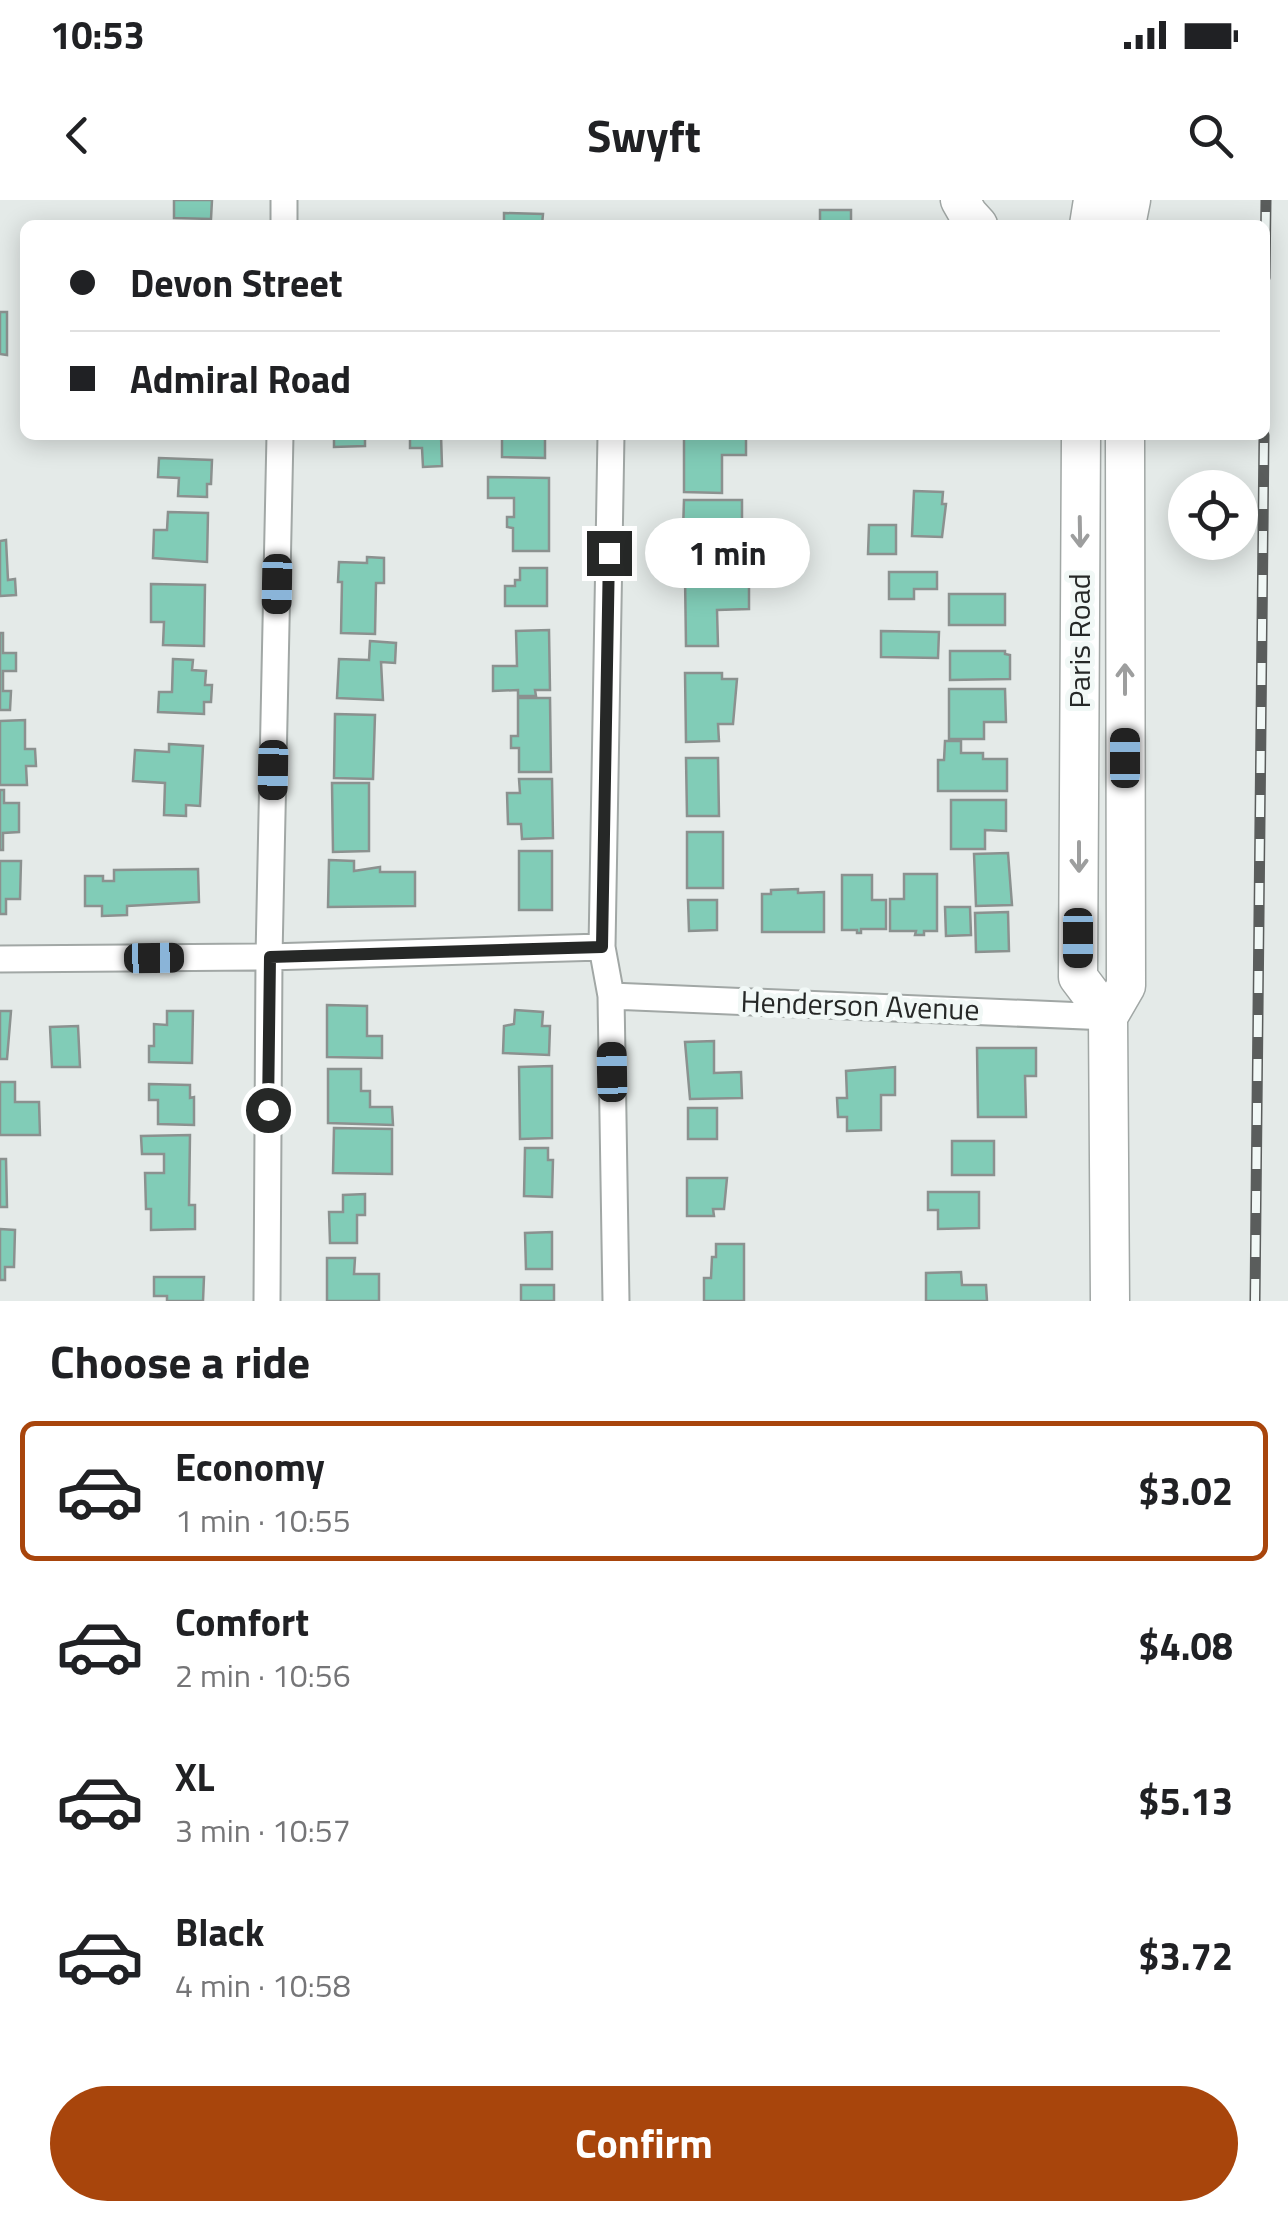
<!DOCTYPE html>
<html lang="en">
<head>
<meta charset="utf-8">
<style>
  body { margin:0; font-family:"Titillium Web",sans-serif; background:#f6f6f6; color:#202124; height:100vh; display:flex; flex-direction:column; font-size:38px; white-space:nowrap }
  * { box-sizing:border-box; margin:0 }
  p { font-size:32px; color:#757577 }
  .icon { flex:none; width:55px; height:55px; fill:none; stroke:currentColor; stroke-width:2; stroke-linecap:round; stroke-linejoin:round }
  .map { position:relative; height:1101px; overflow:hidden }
  .side { display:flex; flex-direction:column; background:#fff; flex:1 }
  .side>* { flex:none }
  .guide { position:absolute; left:20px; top:20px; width:1250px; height:220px; border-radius:15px; box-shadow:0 5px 25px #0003; display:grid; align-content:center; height:220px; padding:0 50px; background:#fff }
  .fabs { position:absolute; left:1168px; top:270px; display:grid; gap:20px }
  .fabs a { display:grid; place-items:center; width:90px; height:90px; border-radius:50%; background:#fff; box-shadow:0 5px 25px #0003; font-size:50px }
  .end { position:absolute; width:45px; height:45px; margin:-22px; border:12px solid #262827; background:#fff; box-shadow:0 0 0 5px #fff }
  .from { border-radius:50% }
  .bubble { position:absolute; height:70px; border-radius:35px; background:#fff; box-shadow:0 5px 25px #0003; font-size:32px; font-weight:700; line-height:70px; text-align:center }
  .car { position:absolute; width:30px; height:60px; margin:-30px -15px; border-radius:12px; box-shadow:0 0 8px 2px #0007; background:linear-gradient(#222 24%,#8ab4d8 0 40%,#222 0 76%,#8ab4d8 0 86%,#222 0) }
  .guide b { display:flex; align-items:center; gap:35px; height:95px; font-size:38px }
  .guide b+b { border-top:2px solid #e0e0e0 }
  .guide i { width:25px; height:25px; background:#202124 }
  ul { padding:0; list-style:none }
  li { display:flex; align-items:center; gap:30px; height:140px; margin:0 20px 15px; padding:0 30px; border:5px solid transparent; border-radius:15px }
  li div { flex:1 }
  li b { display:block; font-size:38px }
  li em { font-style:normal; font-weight:700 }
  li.selected { border-color:#a8450c }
  li>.icon { width:90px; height:90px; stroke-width:1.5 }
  h2 { padding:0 50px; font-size:45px; line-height:120px }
  .primary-button { display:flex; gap:20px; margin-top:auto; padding:20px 50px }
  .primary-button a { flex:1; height:115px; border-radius:60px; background:#a8450c; color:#fff; font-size:40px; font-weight:700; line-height:115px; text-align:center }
  .status { display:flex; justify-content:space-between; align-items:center; height:70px; padding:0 50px; background:#fff; direction:ltr }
  .status svg { height:28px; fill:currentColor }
  header { display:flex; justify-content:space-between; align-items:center; height:130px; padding:0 50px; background:#fff; font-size:45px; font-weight:700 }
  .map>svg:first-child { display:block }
  .building { fill:#81ccb7; stroke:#8b918f; stroke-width:2.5 }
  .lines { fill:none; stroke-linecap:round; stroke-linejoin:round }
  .street-casing { stroke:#a1a7a5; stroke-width:29 }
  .secondary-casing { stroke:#a1a7a5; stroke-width:41 }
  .street { stroke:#fff; stroke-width:25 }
  .secondary { stroke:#fff; stroke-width:38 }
  .rail-casing { stroke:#5a5d5c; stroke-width:11 }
  .rail { stroke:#f1f8f6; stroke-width:8; stroke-dasharray:22; stroke-linecap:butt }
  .oneway { stroke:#9d9e9e }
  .route { stroke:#262827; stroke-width:12 }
  .labels { text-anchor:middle; stroke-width:10; stroke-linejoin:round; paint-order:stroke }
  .street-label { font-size:30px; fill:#262827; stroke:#f1f8f6 }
</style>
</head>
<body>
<div class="status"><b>10:53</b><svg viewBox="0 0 49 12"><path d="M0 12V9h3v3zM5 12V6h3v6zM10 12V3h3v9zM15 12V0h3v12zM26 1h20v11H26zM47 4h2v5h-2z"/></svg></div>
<header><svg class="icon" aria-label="back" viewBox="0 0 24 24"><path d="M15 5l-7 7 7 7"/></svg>Swyft<svg class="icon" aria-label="search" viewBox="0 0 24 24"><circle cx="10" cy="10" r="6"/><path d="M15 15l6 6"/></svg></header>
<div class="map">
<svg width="1288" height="1101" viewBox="0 0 1288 1101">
  <rect width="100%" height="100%" fill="#e4eae8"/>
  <path class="building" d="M174,0H212L211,19L174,18Z
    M820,10H851V25H820Z
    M504,13L543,14L542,25H504Z
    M0,112H7V155L0,154Z
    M334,235H365V246L334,247Z
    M410,235H441L442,266L423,267L422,248H410Z
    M502,235H545V258L502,257Z
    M684,235H746V255H722V293L684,292Z
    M159,258L212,260L211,284H207V297L178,296L179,278L158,277Z
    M488,277L549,278V351H513V328L507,327V317H514V298H488Z
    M914,291L943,292L942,304H946L942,337L912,336Z
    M684,300H742V346H728V358H697V331H683Z
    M168,312L208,313L207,362L153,358L154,330H167Z
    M869,325H896V354H868Z
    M6,340L8,380L15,379L16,395L0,396V341Z
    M367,357L384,358V383H376L375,434L341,433L342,382H338L339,362L367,363Z
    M520,368H547V406H505V386H515V380H520Z
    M889,372H937V389H914V399H889Z
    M721,375V382H749V409L717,410L718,446H686L685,376Z
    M151,384L205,385L204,446L163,445L164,422H151Z
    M949,394H1005V425H949Z
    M549,430L550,490H535L536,496H518V490L493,491V466H517L516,431Z
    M881,431L939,432L938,458L881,457Z
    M0,433H3V453H16V471H3V491H11L10,510H0Z
    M370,441L396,443L395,463L381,462L383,500L337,498L339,459L369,460Z
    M950,451H1005V454L1010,455V479L950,480Z
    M173,459L193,460L192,470L206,471L205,485H212L211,502H204V514L158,512L159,492H172Z
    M685,473H722V479H737L733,524H718L719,541L686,542Z
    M949,489H1005L1006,522H984V539H949Z
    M518,498H550L551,572H519V548H511V536H518Z
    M335,514L375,515L373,579L334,578Z
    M25,520V549H35L36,566H26L27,585H0V521Z
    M945,541H961V553H983V559H1007V591H938V560H944Z
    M169,544L203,546L200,606L186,605V616L164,615L165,583L133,581L135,550L169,552Z
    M686,558H718L719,616H687Z
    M519,579H552L553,638L522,639L521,624H508L507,593H520Z
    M332,583H369V651L333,652Z
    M0,590H4V603H19V632L3,633V650H0Z
    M951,600H1006V631L985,630V649H951Z
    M687,632H723V688H687Z
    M519,651H552V710H519Z
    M1008,653L1012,705L976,706L974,654Z
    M329,660L354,661V671L380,667V672H415V706L328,707Z
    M0,661H21L20,699H6V714H0Z
    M198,669L199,702L127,706V715L102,716V706H85V676H103V681H114V670Z
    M904,674H937V731H924V735H915L916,731H890V699H904Z
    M842,675H872V700H886V729H861V733H857V730H842Z
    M798,689V693L824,692V732H762V694H771V690Z
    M688,700H717V730L689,731Z
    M945,707H970L971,735L946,736Z
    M1008,712L1009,751L976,752L975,713Z
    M327,805L367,806V836H382V858L327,857Z
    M515,810L543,812L542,826H550L549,855L503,853L504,826L514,824Z
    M0,811H11L7,859H0Z
    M167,811H193L192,863L149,862V846H154V824L167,825Z
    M78,826L80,867H52L50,827Z
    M714,841V873L741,872L742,898L690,899L685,842Z
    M977,848H1036V876H1025L1026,917H978Z
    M552,866V938L520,939L519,867Z
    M895,867V895H881V930L847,931V917H838L837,898H847L846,871Z
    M328,869H361V891H370V907H392L393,925L328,923Z
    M0,882H15V902H39L40,935H0Z
    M149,884L190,885V898L194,897V925L158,924V900H149Z
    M688,908H717V939H688Z
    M334,928L392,929V974L333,973Z
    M190,935L189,1005H195V1029L151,1030V1009H146L145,973H164V954H142L141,936Z
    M952,941H994V975H952Z
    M525,948H548V960H553L552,997L524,996Z
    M0,959H6L7,1007H0Z
    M687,978H727L724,1009H713L714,1016H687Z
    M928,992H979V1028L938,1029V1010H928Z
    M365,994V1015H357V1043H330L329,1012H343V995Z
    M0,1029L15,1030L14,1067H5V1080H0Z
    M552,1032V1069H526L525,1033Z
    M716,1044H744V1101H704V1078H711L712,1057H716Z
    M327,1058H355L354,1074H379V1101H327Z
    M961,1072L962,1085H986L987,1101H926V1073Z
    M154,1077H204L203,1101H167V1096H154Z
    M521,1085H554V1101H521Z"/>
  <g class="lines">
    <defs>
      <path id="street" d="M284,25V0
        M611,235L602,747L611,796L616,1101
        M0,759L269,757L602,747
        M611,796L1108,817
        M267,1101L269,757L280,235"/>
      <path id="secondary" d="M960,0L968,14L978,25
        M1089,25L1093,0
        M1126,25L1131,0
        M1081,235L1078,777L1108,817
        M1110,1101L1108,817L1126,786L1125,235"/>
    </defs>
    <use href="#street" class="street-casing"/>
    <use href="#secondary" class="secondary-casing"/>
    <use href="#street" class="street"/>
    <use href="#secondary" class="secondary"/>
    <defs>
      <path id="rail" d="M1265,78L1266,0
        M1255,1101L1264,235"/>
    </defs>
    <use href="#rail" class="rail-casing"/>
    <use href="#rail" class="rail"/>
  </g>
  <defs><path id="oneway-shaft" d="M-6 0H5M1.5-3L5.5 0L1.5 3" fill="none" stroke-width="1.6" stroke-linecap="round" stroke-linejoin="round" transform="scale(2.5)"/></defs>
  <g class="oneway">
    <use href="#oneway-shaft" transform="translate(1080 332) rotate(89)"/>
    <use href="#oneway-shaft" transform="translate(1125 479) rotate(-90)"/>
    <use href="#oneway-shaft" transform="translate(1079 657) rotate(90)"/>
  </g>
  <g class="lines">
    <path class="route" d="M268,910L270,757L602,747L609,353"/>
  </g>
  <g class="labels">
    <g class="street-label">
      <text transform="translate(1080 441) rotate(-90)" y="10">Paris Road</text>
      <text transform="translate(860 806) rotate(2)" y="10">Henderson Avenue</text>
    </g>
  </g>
</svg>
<div class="fabs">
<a><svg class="icon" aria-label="locate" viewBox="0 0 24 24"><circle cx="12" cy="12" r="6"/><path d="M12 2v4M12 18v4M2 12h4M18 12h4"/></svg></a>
</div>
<i class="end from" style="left:268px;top:910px"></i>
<i class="end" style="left:609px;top:353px"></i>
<div class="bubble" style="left:645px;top:318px;width:165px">1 min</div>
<i class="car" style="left:277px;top:384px;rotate:181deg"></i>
<i class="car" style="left:1125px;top:558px;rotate:0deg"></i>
<i class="car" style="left:273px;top:570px;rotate:181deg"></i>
<i class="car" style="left:1078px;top:738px;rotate:180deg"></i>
<i class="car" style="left:154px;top:758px;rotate:89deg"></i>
<i class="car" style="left:612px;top:872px;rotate:359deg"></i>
<div class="guide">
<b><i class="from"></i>Devon Street</b>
<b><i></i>Admiral Road</b>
</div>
</div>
<section class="side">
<h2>Choose a ride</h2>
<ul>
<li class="selected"><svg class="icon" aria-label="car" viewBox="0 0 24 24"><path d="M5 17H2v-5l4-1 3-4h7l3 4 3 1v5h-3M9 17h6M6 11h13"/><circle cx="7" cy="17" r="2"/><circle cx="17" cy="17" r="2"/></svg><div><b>Economy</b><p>1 min · 10:55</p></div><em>$3.02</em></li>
<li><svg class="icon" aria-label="car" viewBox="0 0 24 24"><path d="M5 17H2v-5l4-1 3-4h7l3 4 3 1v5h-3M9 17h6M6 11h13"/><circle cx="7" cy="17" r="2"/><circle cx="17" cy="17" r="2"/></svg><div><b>Comfort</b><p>2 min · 10:56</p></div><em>$4.08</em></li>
<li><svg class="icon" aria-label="car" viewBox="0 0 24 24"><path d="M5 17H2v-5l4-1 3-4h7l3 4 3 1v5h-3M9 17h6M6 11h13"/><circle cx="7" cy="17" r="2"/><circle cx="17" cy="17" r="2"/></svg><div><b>XL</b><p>3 min · 10:57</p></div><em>$5.13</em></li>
<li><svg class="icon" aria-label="car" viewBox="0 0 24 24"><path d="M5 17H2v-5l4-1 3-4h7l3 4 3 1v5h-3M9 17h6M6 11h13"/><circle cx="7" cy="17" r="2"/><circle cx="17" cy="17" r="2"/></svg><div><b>Black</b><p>4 min · 10:58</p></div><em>$3.72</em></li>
</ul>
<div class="primary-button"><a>Confirm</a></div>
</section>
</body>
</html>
